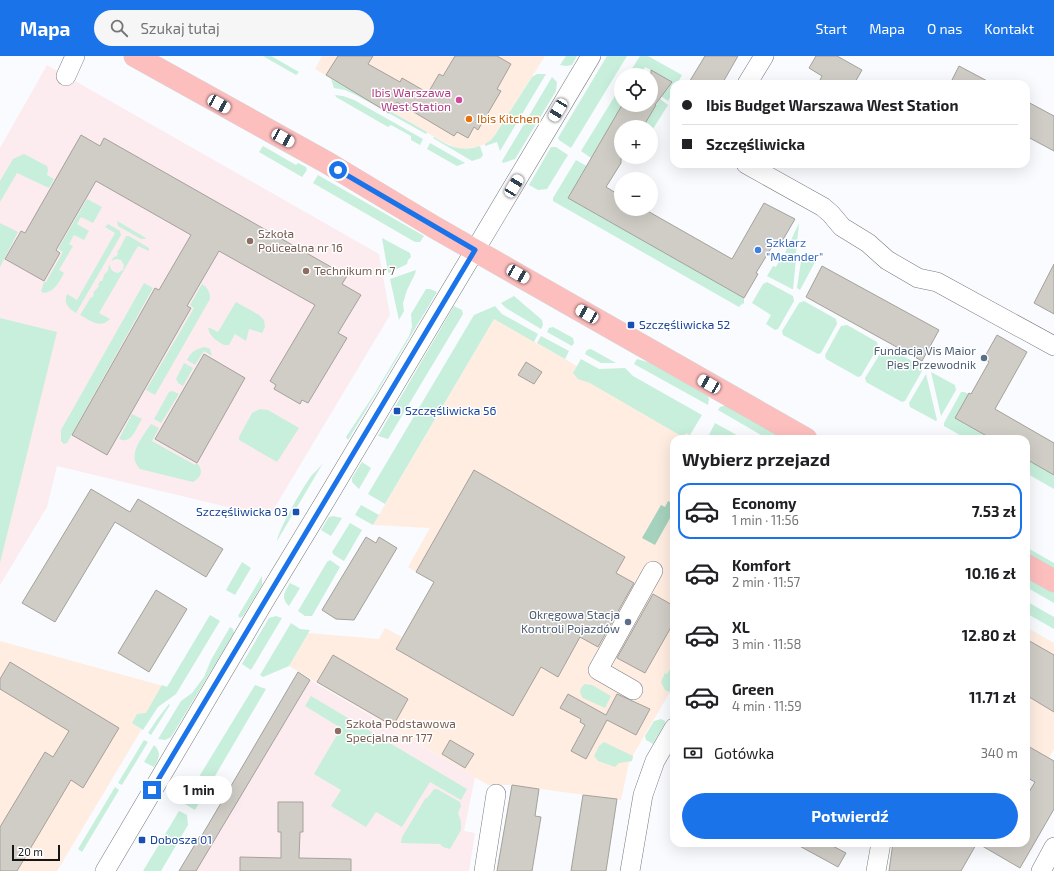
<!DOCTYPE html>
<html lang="pl">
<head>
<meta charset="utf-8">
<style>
  body { margin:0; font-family:"Exo 2",sans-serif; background:#f6f6f6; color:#202124; height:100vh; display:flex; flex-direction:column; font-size:15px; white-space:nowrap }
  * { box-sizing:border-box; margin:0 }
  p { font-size:13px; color:#757577 }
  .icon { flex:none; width:22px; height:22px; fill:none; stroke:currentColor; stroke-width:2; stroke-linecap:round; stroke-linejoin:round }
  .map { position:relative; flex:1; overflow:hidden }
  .side { position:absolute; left:670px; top:379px; width:360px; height:412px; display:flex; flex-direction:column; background:#fff; border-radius:12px; box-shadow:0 4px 16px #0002 }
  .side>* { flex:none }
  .hud { position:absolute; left:670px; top:24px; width:360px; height:88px; border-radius:12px; box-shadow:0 4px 16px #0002; display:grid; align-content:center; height:88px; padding:0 12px; background:#fff }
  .buttons { position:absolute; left:614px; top:12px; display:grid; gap:8px }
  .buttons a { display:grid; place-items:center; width:44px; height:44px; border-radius:50%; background:#fff; box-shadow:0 4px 16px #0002; font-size:20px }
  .scale { position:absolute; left:12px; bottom:10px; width:48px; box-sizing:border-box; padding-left:4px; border:2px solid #141517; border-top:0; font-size:11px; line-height:14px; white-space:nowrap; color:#141517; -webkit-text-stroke:3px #fff; paint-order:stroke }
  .end { position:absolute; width:18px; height:18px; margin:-9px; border:5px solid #1a73e8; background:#fff; box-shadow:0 0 0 2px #fff }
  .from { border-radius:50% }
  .bubble { position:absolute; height:28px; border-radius:14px; background:#fff; box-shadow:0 4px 16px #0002; font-size:13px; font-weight:700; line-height:28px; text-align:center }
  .car { position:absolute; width:12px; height:24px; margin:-12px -6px; border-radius:5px; box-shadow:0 0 3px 1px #0007; background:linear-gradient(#fff 24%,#345 0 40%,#fff 0 76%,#345 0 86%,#fff 0) }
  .hud b { display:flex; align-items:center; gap:14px; height:38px; font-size:15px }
  .hud b+b { border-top:1px solid #e0e0e0 }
  .hud i { width:10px; height:10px; background:#202124 }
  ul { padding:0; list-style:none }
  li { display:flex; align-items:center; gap:12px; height:56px; margin:0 8px 6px; padding:0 4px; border:2px solid transparent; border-radius:12px }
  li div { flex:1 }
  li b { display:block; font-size:15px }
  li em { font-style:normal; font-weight:700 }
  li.on { border-color:#1a73e8 }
  li>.icon { width:36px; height:36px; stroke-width:1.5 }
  h2 { padding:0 12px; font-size:18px; line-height:48px }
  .pay { display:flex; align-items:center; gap:10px; height:44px; padding:0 12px; font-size:15px }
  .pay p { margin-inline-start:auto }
  .cta { display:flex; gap:8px; margin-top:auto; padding:8px 12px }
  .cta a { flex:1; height:46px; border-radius:24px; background:#1a73e8; color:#fff; font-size:16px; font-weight:700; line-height:46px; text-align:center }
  header { display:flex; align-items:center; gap:24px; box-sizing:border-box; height:56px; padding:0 20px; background:#1a73e8; color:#fff }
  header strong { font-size:19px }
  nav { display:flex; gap:22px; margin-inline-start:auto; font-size:14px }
  .search { width:280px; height:36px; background:#f6f6f6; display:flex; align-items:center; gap:10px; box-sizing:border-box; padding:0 14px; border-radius:22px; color:#757577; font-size:15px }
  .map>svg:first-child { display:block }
  .commercial { fill:#ffede2 }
  .education { fill:#fcecef }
  .green { fill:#c7efdc }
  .forest { fill:#a5d2bd }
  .building { fill:#d0ccc6; stroke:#a5a19b }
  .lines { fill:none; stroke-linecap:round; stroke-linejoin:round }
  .minor-casing { stroke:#777a80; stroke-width:20 }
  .major-casing { stroke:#d5d5d5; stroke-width:23 }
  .minor { stroke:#fff; stroke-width:19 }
  .major { stroke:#fdbebe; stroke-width:22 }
  .route { stroke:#1a73e8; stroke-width:5 }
  .hotel-dot { fill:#d1479c; stroke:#fff; stroke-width:1.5 }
  .food-dot { fill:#e8710a; stroke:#fff; stroke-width:1.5 }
  .education-dot { fill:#8d6e63; stroke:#fff; stroke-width:1.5 }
  .shop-dot { fill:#3f7fe0; stroke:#fff; stroke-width:1.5 }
  .transit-dot { fill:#1a4fb4; stroke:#fff; stroke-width:1.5 }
  .service-dot { fill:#5c6f8a; stroke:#fff; stroke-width:1.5 }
  .labels { text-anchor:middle; stroke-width:3; stroke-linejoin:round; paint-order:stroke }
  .hotel-label { font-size:12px; fill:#b23c85; stroke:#fff; text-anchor:end }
  .food-label { font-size:12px; fill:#c56008; stroke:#fff; text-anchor:start }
  .education-label { font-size:12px; fill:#785e54; stroke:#fff; text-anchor:start }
  .shop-label { font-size:12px; fill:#366cbe; stroke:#fff; text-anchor:start }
  .transit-label { font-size:12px; fill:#164399; stroke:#fff; text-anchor:start }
  .service-label { font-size:12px; fill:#4e5e75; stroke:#fff; text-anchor:end }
</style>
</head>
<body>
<header>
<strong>Mapa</strong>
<div class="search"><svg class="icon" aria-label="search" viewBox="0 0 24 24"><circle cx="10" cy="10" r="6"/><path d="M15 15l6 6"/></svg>Szukaj tutaj</div>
<nav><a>Start</a><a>Mapa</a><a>O nas</a><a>Kontakt</a></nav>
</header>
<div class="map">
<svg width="1054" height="815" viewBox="0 0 1054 815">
  <rect width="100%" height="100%" fill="#f9fbfe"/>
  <path class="commercial" d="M322,0H545L493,82L488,87L477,91L460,93L441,85L391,55H390L389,57L315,13Z
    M494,263L565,303L697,383H674V606L667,618L665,617V634L670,636L633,699L632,705L629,706L621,744L512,729H488L289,610L308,577L379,583L385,572L402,581L434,526L408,511L430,472L373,469Z
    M1026,571L1054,587V693L1049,702L1026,689Z
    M0,585L167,631L57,815H0Z"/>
  <path class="education" d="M47,9L379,198L390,259L269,461L57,410L47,451L0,529V92Z
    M310,624L475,721L464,775L475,777L469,815H196Z"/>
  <path class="green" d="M263,0H271L299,16L296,19Z
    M566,0H577L572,9L566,10L560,9Z
    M607,0H627L571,92L559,84L558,82Z
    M640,0H648L682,19L677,28H674V34L668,45L661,40L670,25L645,11L640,19H628Z
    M537,18H546L500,95L497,86L485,90V88L491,84L495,79L532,21Z
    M552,21L557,26L556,35L515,103L503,107L502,105Z
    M331,23L389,56L390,55L427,76L426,78L356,39L345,34L334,32Z
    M621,30V49H622L591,102L581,95Z
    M335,39L343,40L354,44L423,83L420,89L411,84V80L391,69L388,71L336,41Z
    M660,43L668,49L651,76V71H643Z
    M434,81C450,91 461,96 480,90L483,99L481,102L472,105L433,82Z
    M430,87L465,107L457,110L427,93Z
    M263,90L296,109L298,107L306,111L307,114L302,121L259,96Z
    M551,91H556L568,99L547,133L538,134L529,129Z
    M24,98L47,110L48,114L47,119L54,123L49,132L17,117L0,146V125L13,103Z
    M576,104L592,113L585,112L568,142L744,242V249L743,247L739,251L553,145V142Z
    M318,119L424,180L420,186H415L313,127Z
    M87,143L102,151L93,167L81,161L77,168L89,175L84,184L74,179L69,188L73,190L59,214L64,217C59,226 55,236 43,237L41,235L44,226H46L63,196L58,193Z
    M117,165L119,166L146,182L145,183H141L118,170Z
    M0,167L18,176L0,211Z
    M799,167L796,197L795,198L785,197Z
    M108,168L120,175L121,179L76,257C69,253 63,247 67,238L77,244L115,177L105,171Z
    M126,180H129L149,192V195L138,190L99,257L110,263C100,273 91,265 80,259L91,241L92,242L94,238L93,237L99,230L98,229L100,225H102L105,217H106L109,213L108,212L110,208C110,213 112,216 118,217L123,214L124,209L121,204L116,203L111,205L115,200L116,201L118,197L117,196L120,192Z
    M382,182L410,197L411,201L408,204L407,208L389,217L388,216Z
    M781,201L796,203L793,233H792L767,220L773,210L776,211Z
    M801,205L815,206L800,234L797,232Z
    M416,214L415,218L407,234L403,247L404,255L399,264L390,223Z
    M767,226L793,240L794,245L778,273L775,274L766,268L771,259L752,247L763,228Z
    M144,227L153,232L67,387L64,388L61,385V374Z
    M202,228C208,232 210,236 210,243L155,339L146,334L194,252L190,249Z
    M426,233H430L437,236L348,384L346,381L373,340L409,280L412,271L411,258Z
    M514,240L542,264L543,269L541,273L506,252L501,247Z
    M804,245L836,263L837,268L821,297L818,298L783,279L782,275L799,247Z
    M236,246L259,259L264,264L265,271L262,277L249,273L246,285L235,278L229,289H224C217,285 210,281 208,272H210L218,276Z
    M454,250L462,254L463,258L388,383L378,380Z
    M495,250L502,258L538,278L534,286L494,263L385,448L368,438L474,259Z
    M0,262L57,276L0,507Z
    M847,269L877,286L878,291L861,320L858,321L826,303L825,299L841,270Z
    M553,271L573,282L574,287L572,290L547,276L549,272Z
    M541,280L569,295L565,303L537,287Z
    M205,291L210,293L212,300L204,295L195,309L187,304C191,296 195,293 205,291Z
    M887,291L921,310L922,315L905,345L902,346L866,326L865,322L883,293Z
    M591,293L616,307H601L585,298L587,294Z
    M581,303L599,313L625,312L633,320L702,359L690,379L686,377L683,381L590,327L578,323L573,317Z
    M637,303L654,308L707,338L709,343L708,349L634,308Z
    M184,307L193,312L183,330L178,327L176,323Z
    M931,316L955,329L956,334L941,360Z
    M926,318L937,364L936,365L910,351L909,347Z
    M173,335L179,338L161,367L154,363L169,336Z
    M961,336H964L969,338L955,362L992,383H967L944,370V367Z
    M726,349L787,383H768L718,354L720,351Z
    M260,353L268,354L299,372L277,406L239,384V381L252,357Z
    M132,358L142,363C136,372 132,389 119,383Z
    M715,367L744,383H707Z
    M151,368L159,372L152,385L195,409L197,407C204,415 201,421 193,426L140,413C126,399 142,382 151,368Z
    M1026,403L1054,419V433L1026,417Z
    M362,406L371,412L359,433L352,426V422Z
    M323,407L277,485C278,474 304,429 312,419C316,415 320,411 323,407Z
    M361,449L379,459L373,469L355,459Z
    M333,460L342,462L331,480L321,474L329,461Z
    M350,467L362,474L344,505L334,499L332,496Z
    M1026,491L1054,507V514L1026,498Z
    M330,504L340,511L312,560H305L298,555L327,506Z
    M242,506L251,512L235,539L226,534Z
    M1026,519L1054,535V547L1026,531Z
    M262,520V529L243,560L240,562L238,560Z
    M290,527L300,532L289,550C280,542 285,535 290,527Z
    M1026,545L1054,561V573L1026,557Z
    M210,559L220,565L176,638L158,651L143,674L132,667L137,658L146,657L162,629L167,631Z
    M276,560L282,562L251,614L242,608L269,562Z
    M291,567L300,573L310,574L289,610L263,621L260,619Z
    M230,571L233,573L234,577L171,681L165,684L158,683L181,645L192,637L204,621L211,604Z
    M674,606V638L665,634L661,626L665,617L667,618Z
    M585,628L592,629L611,640L605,652L583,642C579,637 579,632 585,628Z
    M255,629L266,633L195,754L183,747Z
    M311,640L467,733L461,744L430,726L402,771L376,756L366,771L331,750L341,734L314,718L341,672L305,650Z
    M169,648L170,649L151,679L148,677L158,662Z
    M661,663L665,665V667L653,688L646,684L645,680L654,665Z
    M144,684L148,686L122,729L118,727Z
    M604,686L633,700L632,705L619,707L615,711L598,705L594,700L599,690Z
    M154,689C162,697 159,703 154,711L144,706Z
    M115,731L119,734L82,796L78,793Z
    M434,733H437L460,746L461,750L458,757L461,766V774L450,793L443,791L440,788L401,787L402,781L425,743L428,741Z
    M179,755L187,759L188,769L161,815H143Z"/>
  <path class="forest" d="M668,445L674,448V455L655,489L642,482L661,449L665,451Z"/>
  <path class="building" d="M338,0H373L368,8L400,26L402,22L428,37L439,18L443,20L455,0H497L511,8L497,33L501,35L478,74L474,71L468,82L457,76L454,80L397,46L391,55H390L389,57L326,19Z
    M705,0H738L722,28H688Z
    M816,0H837L862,14L854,28H818L822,20L809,12Z
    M959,10L993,28H950Z
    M651,14L672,26L655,49H656L643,71H621V107L606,131L621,140V153H644L732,203L764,147L795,163L781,187L776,184L756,217L758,218L744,242L568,142L622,49H651Z
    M1026,45L1054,60V95L1026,80Z
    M81,79L100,90L104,82L347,220L342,228L361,239L338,277L347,282L308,347L302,344L300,348L274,333L276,329L270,325L315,249L219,195L187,250L191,252L107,399L72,379L155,232L159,234L191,179L96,125L56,194L60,197L44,225L5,203L21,175L25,177Z
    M1054,208V258L1034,247Z
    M822,210L939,274L922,305L806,241Z
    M997,279L1027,296L995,353L1054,387V419L1026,403V383H992L955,362L969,337L971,338L989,306L984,302Z
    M204,298L245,322L197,407L155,383Z
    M526,306L542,316L534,328L518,319Z
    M474,414L625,501L616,517L634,527L598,591L580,581L558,621L541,611L513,660L396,593L434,526L416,516Z
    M91,433L130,456L138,443L223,493L206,521L115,466L55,566L22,547Z
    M366,481L376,487L379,481L397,492L354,564L336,563L322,554Z
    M156,534L187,553L149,616L118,597Z
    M653,538L674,550V566L645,617L617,602Z
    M1026,583L1054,599V656L1026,639Z
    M333,599L408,643L393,670L317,626Z
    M10,606L119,672L83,732L71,724L17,815H0V771L45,696L53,701L69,675L0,633V623Z
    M298,616L310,624L224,768L196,815H179L200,780L201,781Z
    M568,638L606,659L617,638L650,653L636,679L607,664L586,703L571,695L585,669L580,666L581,663L560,652Z
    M450,684L474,698L465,712L442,698Z
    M1026,689L1054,705V753L1020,812L977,787L961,815H889L893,787H1026V741L1035,726L1026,721Z
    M512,729L539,733L535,760L541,761L532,815H497Z
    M583,739L617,743L606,815H571Z
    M278,746H303V776H300L299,802L351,803V815H240V801L281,802V776H278Z
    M794,787H827L846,797L838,811Z"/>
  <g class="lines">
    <defs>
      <path id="minor" d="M66,20L75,0
        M747,28L764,0
        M746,108L823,151L831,158L842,171L868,187L887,204L918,222L937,226L1054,290
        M633,634L598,614L653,515
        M105,815L265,544L324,447L591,0
        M484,815L496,738
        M630,815L643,739L655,705L674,672
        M876,815L881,787
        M1041,815L1054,791"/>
      <path id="major" d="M135,0L326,106L434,171L806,383
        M1026,509L1054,525"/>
    </defs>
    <use href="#minor" class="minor-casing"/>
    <use href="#major" class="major-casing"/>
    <use href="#minor" class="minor"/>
    <use href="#major" class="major"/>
  </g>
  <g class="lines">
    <path class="route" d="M152,734L475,194L338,114"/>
  </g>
  <circle class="hotel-dot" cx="459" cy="44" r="4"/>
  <circle class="food-dot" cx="469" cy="63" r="4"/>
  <g class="education-dot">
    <circle cx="250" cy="185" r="4"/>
    <circle cx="306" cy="215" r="4"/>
    <circle cx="338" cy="675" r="4"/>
  </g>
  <circle class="shop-dot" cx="758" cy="194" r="4"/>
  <g class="transit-dot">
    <rect x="627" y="265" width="8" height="8" rx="2"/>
    <rect x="393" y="351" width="8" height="8" rx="2"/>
    <rect x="292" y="452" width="8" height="8" rx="2"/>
    <rect x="138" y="780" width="8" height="8" rx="2"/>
  </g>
  <g class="service-dot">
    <circle cx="984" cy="302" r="4"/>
    <circle cx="628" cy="566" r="4"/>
  </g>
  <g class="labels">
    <g class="hotel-label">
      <text x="451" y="41">Ibis Warszawa<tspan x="451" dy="14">West Station</tspan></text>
    </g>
    <g class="food-label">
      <text x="477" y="67">Ibis Kitchen</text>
    </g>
    <g class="education-label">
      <text x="258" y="182">Szkoła<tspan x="258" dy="14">Policealna nr 16</tspan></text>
      <text x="314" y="219">Technikum nr 7</text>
      <text x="346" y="672">Szkoła Podstawowa<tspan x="346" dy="14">Specjalna nr 177</tspan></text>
    </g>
    <g class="shop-label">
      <text x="766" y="191">Szklarz<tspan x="766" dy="14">"Meander"</tspan></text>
    </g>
    <g class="transit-label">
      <text x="639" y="273">Szczęśliwicka 52</text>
      <text x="405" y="359">Szczęśliwicka 56</text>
      <text x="288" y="460" text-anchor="end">Szczęśliwicka 03</text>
      <text x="150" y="788">Dobosza 01</text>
    </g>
    <g class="service-label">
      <text x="976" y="299">Fundacja Vis Maior<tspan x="976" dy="14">Pies Przewodnik</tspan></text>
      <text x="620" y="563">Okręgowa Stacja<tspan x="620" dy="14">Kontroli Pojazdów</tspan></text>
    </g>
  </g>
</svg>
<div class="buttons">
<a><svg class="icon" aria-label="locate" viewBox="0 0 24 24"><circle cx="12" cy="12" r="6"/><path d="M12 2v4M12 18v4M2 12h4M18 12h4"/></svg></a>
<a>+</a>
<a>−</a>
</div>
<div class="scale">20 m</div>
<i class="end from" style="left:338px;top:114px"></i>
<i class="end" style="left:152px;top:734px"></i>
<div class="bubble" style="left:166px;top:720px;width:66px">1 min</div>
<i class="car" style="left:219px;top:48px;rotate:119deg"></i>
<i class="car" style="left:558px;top:54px;rotate:211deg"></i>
<i class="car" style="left:283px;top:82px;rotate:119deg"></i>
<i class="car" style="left:514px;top:130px;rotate:31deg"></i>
<i class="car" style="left:518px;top:218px;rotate:120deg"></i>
<i class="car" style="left:587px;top:258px;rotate:300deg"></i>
<i class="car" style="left:709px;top:328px;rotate:300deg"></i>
<div class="hud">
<b><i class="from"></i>Ibis Budget Warszawa West Station</b>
<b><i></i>Szczęśliwicka</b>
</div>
<section class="side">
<h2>Wybierz przejazd</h2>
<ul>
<li class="on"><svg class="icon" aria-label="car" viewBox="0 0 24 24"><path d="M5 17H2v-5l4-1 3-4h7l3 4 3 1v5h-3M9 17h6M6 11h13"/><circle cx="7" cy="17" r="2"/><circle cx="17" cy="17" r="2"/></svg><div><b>Economy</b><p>1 min · 11:56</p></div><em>7.53 zł</em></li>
<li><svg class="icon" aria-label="car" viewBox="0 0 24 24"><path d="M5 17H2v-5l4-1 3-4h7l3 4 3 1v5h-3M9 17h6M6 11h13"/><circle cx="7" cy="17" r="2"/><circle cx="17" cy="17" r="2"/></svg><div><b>Komfort</b><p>2 min · 11:57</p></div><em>10.16 zł</em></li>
<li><svg class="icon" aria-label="car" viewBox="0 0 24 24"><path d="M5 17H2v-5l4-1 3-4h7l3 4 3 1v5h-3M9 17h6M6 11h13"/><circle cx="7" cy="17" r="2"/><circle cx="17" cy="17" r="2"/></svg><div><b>XL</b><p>3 min · 11:58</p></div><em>12.80 zł</em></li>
<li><svg class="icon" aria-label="car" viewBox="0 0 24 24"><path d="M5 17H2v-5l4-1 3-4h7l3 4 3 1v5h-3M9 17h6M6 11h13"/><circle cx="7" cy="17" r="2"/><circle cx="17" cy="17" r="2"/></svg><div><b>Green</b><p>4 min · 11:59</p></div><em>11.71 zł</em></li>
</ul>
<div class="pay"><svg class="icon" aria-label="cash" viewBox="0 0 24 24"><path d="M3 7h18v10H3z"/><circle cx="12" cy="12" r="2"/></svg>Gotówka<p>340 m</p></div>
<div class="cta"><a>Potwierdź</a></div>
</section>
</div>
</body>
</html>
